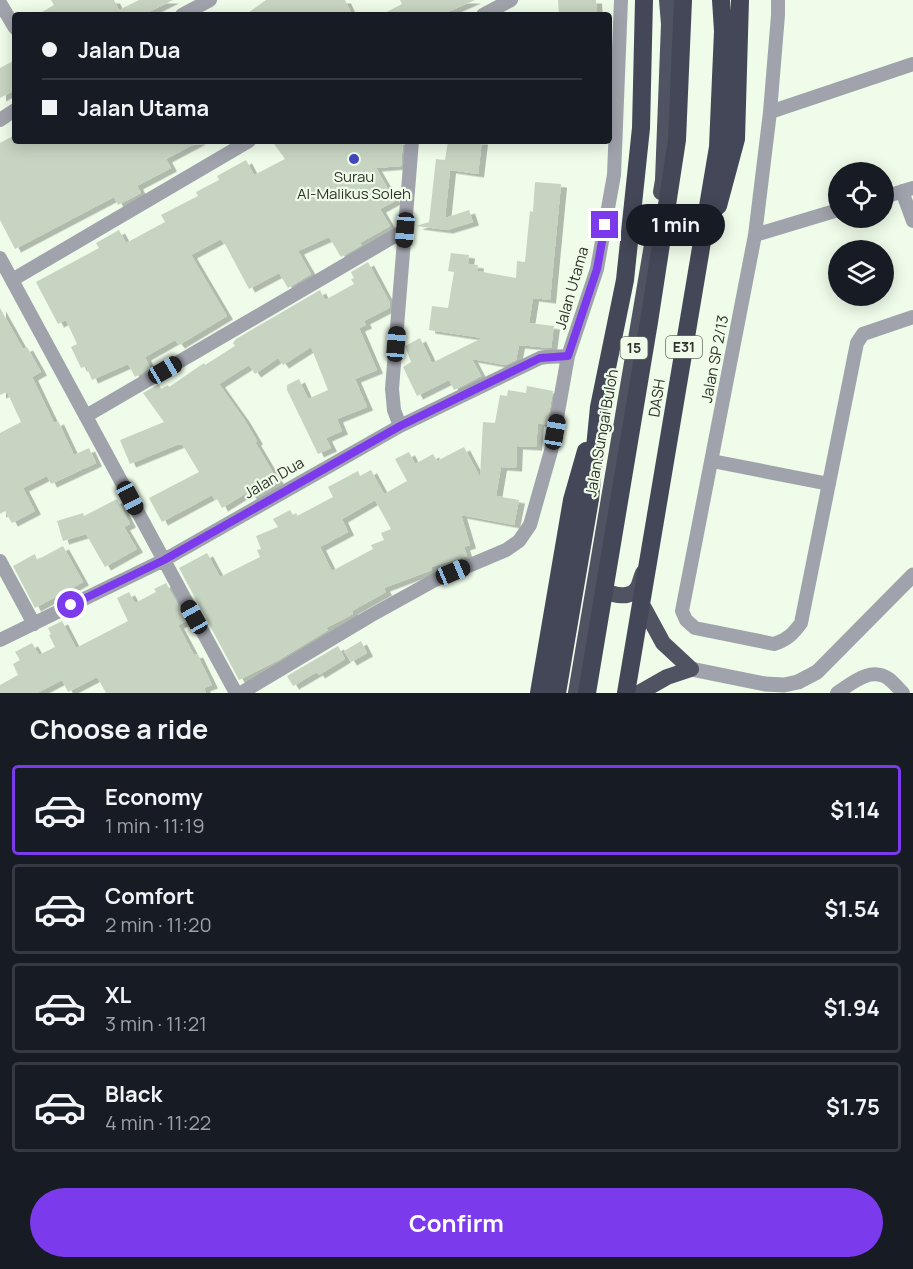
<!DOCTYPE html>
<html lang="en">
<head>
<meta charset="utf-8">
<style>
  body { margin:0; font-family:Manrope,sans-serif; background:#242831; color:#f1f3f6; height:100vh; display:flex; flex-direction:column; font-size:22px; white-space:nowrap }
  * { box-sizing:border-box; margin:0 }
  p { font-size:20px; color:#9ea1a6 }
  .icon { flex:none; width:33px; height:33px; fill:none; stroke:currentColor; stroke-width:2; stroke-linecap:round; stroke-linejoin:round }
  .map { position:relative; height:693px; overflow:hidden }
  .details { display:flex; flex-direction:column; background:#171b24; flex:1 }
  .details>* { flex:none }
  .hud { position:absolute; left:12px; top:12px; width:600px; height:132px; border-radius:6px; box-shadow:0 3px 15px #0003; display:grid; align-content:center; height:132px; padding:0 30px; background:#171b24 }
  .controls { position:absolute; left:828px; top:162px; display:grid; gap:12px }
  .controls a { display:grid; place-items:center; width:66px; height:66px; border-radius:50%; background:#171b24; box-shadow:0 3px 15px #0003; font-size:30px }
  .end { position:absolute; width:27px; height:27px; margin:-14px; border:8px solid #7c3aed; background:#fff; box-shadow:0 0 0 3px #fff }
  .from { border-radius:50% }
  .bubble { position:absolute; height:42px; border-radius:21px; background:#171b24; box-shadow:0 3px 15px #0003; font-size:20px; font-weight:700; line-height:42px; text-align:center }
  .car { position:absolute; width:18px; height:36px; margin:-18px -9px; border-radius:8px; box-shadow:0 0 4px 2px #0007; background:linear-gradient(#222 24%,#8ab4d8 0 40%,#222 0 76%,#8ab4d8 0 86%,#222 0) }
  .hud b { display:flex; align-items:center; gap:21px; height:57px; font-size:22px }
  .hud b+b { border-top:2px solid #363941 }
  .hud i { width:15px; height:15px; background:#f1f3f6 }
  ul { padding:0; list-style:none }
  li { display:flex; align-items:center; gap:18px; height:90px; margin:0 12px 9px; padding:0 18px; border:3px solid #363941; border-radius:6px }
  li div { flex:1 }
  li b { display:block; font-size:22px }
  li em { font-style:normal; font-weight:700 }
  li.selected { border-color:#7c3aed }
  li>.icon { width:54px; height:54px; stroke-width:1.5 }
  h2 { padding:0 30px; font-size:27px; line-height:72px }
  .cta { display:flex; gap:12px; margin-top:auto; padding:12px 30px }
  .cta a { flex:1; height:69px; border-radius:36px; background:#7c3aed; color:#fff; font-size:24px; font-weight:700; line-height:69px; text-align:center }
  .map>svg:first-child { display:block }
  .building { fill:#c7d4c2; fill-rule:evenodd; filter:url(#shadow) }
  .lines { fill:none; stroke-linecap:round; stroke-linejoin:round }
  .minor { stroke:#a1a3ac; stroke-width:14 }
  .tertiary { stroke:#a1a3ac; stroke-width:15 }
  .trunk { stroke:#4f5362; stroke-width:16 }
  .motorway { stroke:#434757; stroke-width:18 }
  .motorway-bridge { stroke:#434757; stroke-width:18 }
  .route { stroke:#7c3aed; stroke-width:8 }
  .poi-dot { fill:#4248bd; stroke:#effcea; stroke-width:2 }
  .labels { text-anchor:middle; stroke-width:4.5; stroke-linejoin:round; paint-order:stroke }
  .shield { fill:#effcea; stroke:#676f64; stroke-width:1.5 }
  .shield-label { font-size:14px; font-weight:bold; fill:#2d322b }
  .poi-label { font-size:15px; fill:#2d322b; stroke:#effcea }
  .street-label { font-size:15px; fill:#2d322b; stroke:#effcea }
</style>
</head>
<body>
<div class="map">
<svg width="913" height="693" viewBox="0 0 913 693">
  <defs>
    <filter id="shadow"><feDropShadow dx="6" dy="3.5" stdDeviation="0" flood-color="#0004"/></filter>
  </defs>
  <rect width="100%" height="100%" fill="#effcea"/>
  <path class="building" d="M51,0H114L119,10L139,0H173L143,15H37L54,5Z
    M266,0H345L352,15H245Z
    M400,0H475L441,15H381L402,4Z
    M558,0H596L597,15H559Z
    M15,60V90L0,98V68Z
    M15,135V141H200L166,159L171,168L137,186L141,193L118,205L114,197L15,249L0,220V143Z
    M272,141H403L401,166L376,168L395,201L380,209L390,226L360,243L362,245L341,257L329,237L298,251L311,274L288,288L279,273L249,289L225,244H224L221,239L191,255L227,316L179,345L175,340L145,357L150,368L135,377L128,364L92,380L86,366L81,368L71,347L77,344L66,320L58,324L36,282L99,248L96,243L119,230L126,243L165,222L161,215L198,196L196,192L219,180L217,176L246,160L254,175L285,159Z
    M448,141H482L478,174L450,170L445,218L469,210L473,222L447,230L416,226L429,222L436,159L445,160Z
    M535,182L561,184L550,300L533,298L529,323L554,326L551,348L519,345L516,360L505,365L472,359L481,376L454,390L449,380L417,396L403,367L411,362L405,346L420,338L432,363L482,338L429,330L432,306L448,308L454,272L448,271L451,253L469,255L468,264L478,265L477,271L516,278L517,261L525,262L530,211L533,212Z
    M368,262L390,303L389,308L364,321L366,325L359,328L377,370L355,379L367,407L337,419L342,431L326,438L331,448L318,454L287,390V385L299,379L308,399L328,390L311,347L283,365L278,358L255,374L249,365L219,384L244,419L257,441L255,442L278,481L251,496L248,492L222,508L217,499L215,500L212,495L162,522L149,498L199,472L182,444L180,445L179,444L130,464L120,440L164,422L143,393L159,384L161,389L168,385L169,387L204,363L205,365L235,346L233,343L236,339L320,290L325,300L354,284L351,279L354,278L351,272Z
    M0,308L23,349L27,347L41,372L32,377L54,423L58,421L74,455L89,448L96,463L51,484L47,476L23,488L35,511L12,523L5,511L0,514V433L21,422L7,392L0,395Z
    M527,386L553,391L547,425L538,423L536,447L517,446L516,468L501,467L496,496L519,500L514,525L461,515L470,545L464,547L467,556L431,567L432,570L384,588L386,592L352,611L353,614L326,628L328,630L277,661L239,680L179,568L207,553L220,577L260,557L257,550L261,549L256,536L278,527L273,519L290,510L293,515L296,513L297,516L333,497L328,487L358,471L360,476L371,470L384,494L407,481L395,459L409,452L415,464L433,454L437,461L464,447L480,477L483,422L495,423L500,395L507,396L508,390L526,393ZM375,500L391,529L381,533L384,540L371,545L373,549L332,571L320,547L348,532L342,519Z
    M117,499L130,524L124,527L137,549L105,567L86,534L63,541L57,521L83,513L84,516Z
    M63,546L83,582L35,608L13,566L35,554L37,560Z
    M166,583L187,621L178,625L194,655L197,654L212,685L204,688L206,693H106L97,677L68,692L62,680L37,693H0V685L18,675L13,664L20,660L15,652L32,643L39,655L55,647L49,635L51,634L48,628L62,621L76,648L128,621L117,598L129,592L135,603L156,592L154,589Z
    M361,641L367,653L351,662L344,651Z
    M338,646L345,659L319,675L317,672L293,686L287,676Z"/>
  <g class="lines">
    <path class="minor" d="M778,0V15L770,112L755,235L682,611L686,620L695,628L774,644C787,640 793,634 801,623L857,343L863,334L913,317
      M0,3L15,28
      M182,15L210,0
      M483,15L511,0
      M770,112L913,64
      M0,120L15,110
      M902,191L913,221
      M884,197L913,188
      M755,235L838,210
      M0,258L236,693
      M12,280L249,141
      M86,416L405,230
      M400,426L394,410L392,389L412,141
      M712,461L829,484
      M0,561L34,624
      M0,640L164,560L400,426L540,358L546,357L568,356
      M241,693L370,616L435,580L506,550L519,541L530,525L551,451L568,356L597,269L614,175L621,0
      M837,693C852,683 871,666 889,679C894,683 899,689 903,693"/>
    <path class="tertiary" d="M691,669L765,684L784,685L798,682L817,672L913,575"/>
    <path class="trunk" d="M661,192L663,180L669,24L667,0
      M597,581L600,590C612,594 630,601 638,587C640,583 641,577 643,573
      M576,693L654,233
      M639,693L667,677L691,669L663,643L644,608"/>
    <path class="motorway" d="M539,693L572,500L586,451
      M557,693L590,499L599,407L625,280L641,128L644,0"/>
    <path class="motorway-bridge" d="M718,206L736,139L740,0
      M587,693L649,322L677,140L683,0
      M626,693L718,147L723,31L721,0"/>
  </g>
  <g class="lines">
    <path class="route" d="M71,605L164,560L400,426L540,358L568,356L597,269L605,225"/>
  </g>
  <circle class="poi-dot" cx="354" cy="159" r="6"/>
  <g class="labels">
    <g class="shield">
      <rect x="666" y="336" width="36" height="22" rx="4.5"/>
      <rect x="620.5" y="337" width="27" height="22" rx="4.5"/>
    </g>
    <g class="shield-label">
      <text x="684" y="352">E31</text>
      <text x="634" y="353">15</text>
    </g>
    <g class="poi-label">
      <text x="354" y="182">Surau<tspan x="354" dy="17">Al-Malikus Soleh</tspan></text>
    </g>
    <g class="street-label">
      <text transform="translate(572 288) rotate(-74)" y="5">Jalan Utama</text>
      <text transform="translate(715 359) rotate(-79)" y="5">Jalan SP 2/13</text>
      <text transform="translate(657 398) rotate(-81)" y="5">DASH</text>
      <text transform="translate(602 433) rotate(-80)" y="5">Jalan Sungai Buloh</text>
      <text transform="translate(274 478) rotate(-30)" y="5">Jalan Dua</text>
    </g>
  </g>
</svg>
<div class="controls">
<a><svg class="icon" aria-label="locate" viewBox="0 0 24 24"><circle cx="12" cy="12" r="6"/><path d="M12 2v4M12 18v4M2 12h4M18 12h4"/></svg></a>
<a><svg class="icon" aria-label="layers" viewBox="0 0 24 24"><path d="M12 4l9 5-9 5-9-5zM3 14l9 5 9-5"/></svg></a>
</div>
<i class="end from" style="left:71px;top:605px"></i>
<i class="end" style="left:605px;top:225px"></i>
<div class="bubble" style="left:626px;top:204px;width:99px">1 min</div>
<i class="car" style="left:405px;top:230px;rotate:185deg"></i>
<i class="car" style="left:396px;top:344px;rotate:5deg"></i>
<i class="car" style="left:165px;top:370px;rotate:60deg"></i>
<i class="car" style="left:555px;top:432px;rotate:10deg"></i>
<i class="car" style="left:130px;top:498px;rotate:152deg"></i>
<i class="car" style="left:453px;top:572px;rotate:67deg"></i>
<i class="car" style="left:194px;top:617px;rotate:331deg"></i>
<div class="hud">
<b><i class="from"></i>Jalan Dua</b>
<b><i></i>Jalan Utama</b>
</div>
</div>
<section class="details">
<h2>Choose a ride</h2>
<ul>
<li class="selected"><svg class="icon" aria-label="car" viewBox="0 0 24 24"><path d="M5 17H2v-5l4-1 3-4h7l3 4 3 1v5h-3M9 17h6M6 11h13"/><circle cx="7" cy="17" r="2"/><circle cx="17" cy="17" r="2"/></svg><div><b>Economy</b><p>1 min · 11:19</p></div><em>$1.14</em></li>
<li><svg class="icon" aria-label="car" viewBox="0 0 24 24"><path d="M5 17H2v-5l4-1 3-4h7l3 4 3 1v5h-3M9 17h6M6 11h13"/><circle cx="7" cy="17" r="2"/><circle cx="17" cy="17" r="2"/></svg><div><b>Comfort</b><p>2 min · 11:20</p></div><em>$1.54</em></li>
<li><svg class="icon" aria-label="car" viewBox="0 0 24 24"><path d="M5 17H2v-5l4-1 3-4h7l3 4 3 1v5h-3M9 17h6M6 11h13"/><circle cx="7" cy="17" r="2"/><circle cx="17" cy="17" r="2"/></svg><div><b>XL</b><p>3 min · 11:21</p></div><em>$1.94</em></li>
<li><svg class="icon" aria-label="car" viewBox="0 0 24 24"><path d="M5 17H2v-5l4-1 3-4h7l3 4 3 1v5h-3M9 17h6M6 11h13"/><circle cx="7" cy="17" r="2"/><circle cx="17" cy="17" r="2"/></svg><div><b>Black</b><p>4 min · 11:22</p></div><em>$1.75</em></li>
</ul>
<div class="cta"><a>Confirm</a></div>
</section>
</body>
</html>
